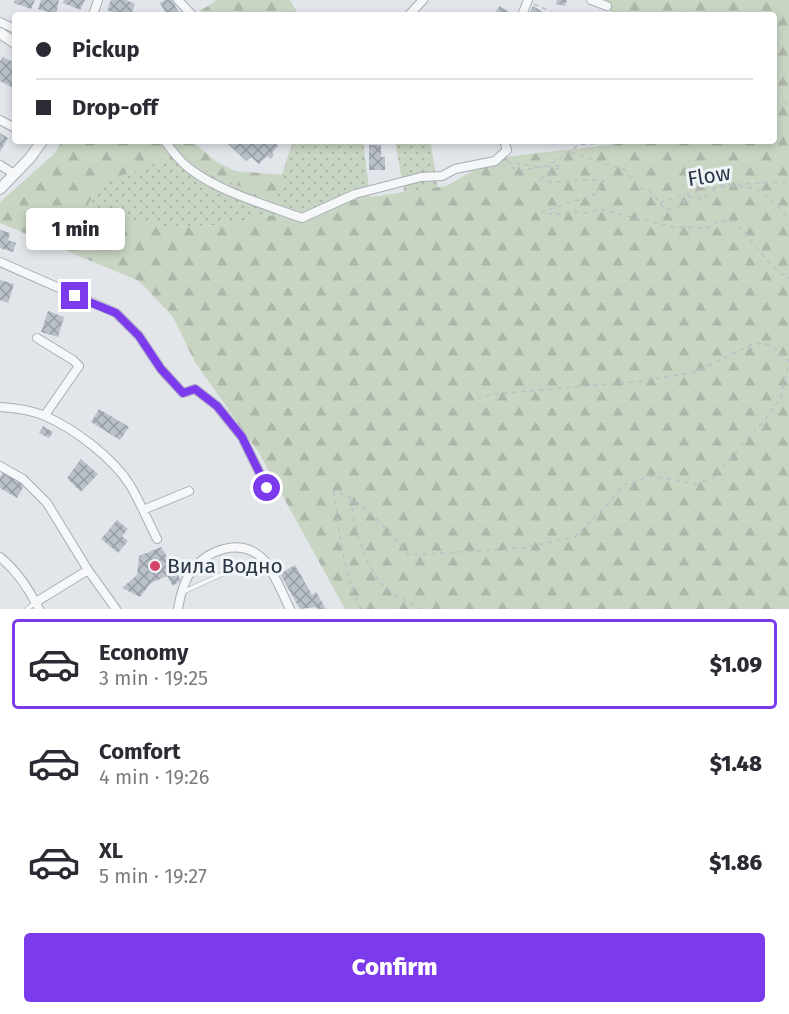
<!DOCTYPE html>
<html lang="en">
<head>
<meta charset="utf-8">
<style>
  body { margin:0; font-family:"Fira Sans",sans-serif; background:#f7f7f7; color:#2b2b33; height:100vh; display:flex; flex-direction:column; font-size:22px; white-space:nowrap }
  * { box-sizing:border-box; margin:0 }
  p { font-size:20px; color:#7c7c81 }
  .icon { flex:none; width:33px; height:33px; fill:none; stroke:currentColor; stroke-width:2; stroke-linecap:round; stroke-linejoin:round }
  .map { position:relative; height:609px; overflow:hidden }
  .details { display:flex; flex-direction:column; background:#fff; flex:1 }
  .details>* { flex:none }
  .banner { position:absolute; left:12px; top:12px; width:765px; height:132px; border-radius:6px; box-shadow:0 3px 9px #0003; display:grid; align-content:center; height:132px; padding:0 24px; background:#fff }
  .end { position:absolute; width:27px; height:27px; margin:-14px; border:8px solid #7c3aed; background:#fff; box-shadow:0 0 0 3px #fff }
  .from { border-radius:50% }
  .bubble { position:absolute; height:42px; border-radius:6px; background:#fff; box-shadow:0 3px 9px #0003; font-size:20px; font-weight:800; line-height:42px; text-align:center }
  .banner b { display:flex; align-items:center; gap:21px; height:57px; font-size:22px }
  .banner b+b { border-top:2px solid #e1e1e2 }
  .banner i { width:15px; height:15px; background:#2b2b33 }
  ul { padding:10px 0 0; list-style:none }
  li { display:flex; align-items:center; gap:18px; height:90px; margin:0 12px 9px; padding:0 12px; border:3px solid transparent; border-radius:6px }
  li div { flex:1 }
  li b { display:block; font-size:22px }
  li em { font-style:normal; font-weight:800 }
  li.current { border-color:#7c3aed }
  li>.icon { width:54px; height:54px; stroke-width:1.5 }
  .cta { display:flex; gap:12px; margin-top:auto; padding:12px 24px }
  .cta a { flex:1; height:69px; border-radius:6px; background:#7c3aed; color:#fff; font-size:24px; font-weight:800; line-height:69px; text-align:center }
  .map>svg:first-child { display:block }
  .grass { fill:url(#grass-dots) }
  .forest { fill:url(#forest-firs) }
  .building { fill:url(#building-cross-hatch) }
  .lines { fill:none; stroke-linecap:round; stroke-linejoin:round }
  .service-casing { stroke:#a7aeb6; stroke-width:5 }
  .minor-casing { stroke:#a7aeb6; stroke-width:10 }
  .tertiary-casing { stroke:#a7aeb6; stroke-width:12 }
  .path { stroke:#bcc1c6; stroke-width:1.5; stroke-dasharray:4.5 4.5; stroke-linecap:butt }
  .service { stroke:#f5f7f9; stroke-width:4 }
  .minor { stroke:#f5f7f9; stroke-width:8 }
  .tertiary { stroke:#f5f7f9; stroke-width:10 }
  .route { stroke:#7c3aed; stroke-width:8 }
  .poi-dot { fill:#d54368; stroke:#f2f5f8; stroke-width:2 }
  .labels { text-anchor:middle; stroke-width:6; stroke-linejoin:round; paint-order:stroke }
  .street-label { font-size:21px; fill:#293644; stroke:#f2f5f8 }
  .poi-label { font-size:21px; fill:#293644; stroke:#f2f5f8; text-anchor:start }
</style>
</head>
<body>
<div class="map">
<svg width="789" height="609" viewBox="0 0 789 609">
  <defs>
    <pattern id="grass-dots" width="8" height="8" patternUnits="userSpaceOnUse" patternTransform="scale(1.5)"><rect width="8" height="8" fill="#c9d5c3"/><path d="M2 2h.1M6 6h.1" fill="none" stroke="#adb7a9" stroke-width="1.8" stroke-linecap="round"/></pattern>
    <pattern id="forest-firs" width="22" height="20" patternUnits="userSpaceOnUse" patternTransform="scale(1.5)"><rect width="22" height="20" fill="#c9d5c3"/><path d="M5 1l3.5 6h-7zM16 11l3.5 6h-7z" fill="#adb7a9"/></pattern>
    <pattern id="building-cross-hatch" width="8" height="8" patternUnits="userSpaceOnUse" patternTransform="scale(1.5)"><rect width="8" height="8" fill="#b9c0c9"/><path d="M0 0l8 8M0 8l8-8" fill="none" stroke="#969da5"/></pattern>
  </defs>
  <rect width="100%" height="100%" fill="#e2e6eb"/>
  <path class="grass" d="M293,141H363L370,197L221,225L168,227L103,216L88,205L99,184L175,156L273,202Z
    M395,141H426L431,145L438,188L404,192Z"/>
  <path class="forest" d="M217,0H290L299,15H202L200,11Z
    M595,0H789V609H345L259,453L195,362L173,317L139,281L0,223V202L54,154L62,141H192L217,162L235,171L284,175L273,202L175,156L99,184L88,205L103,216L168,227L221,225L370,197L446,186L495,158L643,141H774V15H615Z"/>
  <path class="building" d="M15,0H35L31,9L14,3Z
    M41,0H59L56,14L38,9Z
    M64,0H85L80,10L63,3Z
    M111,0H126L135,4L131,15H119L107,10Z
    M165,0H172L179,13L167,15L160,3Z
    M557,0H567L565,6L556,4Z
    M500,6L509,12L507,15H493Z
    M533,6L547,15H534L530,12Z
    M3,57L15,63V89L0,81V61Z
    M0,133L8,138L0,152Z
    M225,141H272L278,146L272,153L274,155L271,159L267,156L259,164L251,157L246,161Z
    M369,145H381V157H385V170H369Z
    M0,230L10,233L8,240L16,243L13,252L0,248Z
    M0,280L14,284L8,303L0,300Z
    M48,311L64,317L58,337L41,332Z
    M99,409L129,427L120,440L91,422Z
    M43,426L53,432L49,438L39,433Z
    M81,459L98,474L81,492L67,478Z
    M4,471L25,484L17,498L0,488V477Z
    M117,520L128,529L122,536L128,541L118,553L101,539Z
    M161,547L181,580L173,586L167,576L151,583L140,597L122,588L137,575L139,556Z
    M295,565L312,595L316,592L326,609H317L316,607L300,609L280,574Z"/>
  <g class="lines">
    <defs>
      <path id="service" d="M183,592L231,570
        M27,609L36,602"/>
      <path id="minor" d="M178,0L192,15
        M591,0L607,6
        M93,15L98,0
        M409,15L423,0
        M522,15L528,0
        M0,22L15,29
        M0,120L15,128
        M165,141C172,151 180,162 190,169C220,192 266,205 302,218L355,194L421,177L442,176L455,169L495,161L507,150L504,141
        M0,165L14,174
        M0,262L116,313L139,336L161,369L183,393L195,389L217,406L242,437L267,488
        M37,338L73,360L79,366L45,415
        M0,407C15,408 31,410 45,416C75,429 113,458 130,485C140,502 148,521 157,539
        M0,466L23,479L47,503L88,570L116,609
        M143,510L189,491
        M0,557C16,570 30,591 39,609
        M36,602L88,570
        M178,609C180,596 184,581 192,570C208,550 239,538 261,557C272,567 283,595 290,609"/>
      <path id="tertiary" d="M0,33L15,43
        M0,189L30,158L42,141"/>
    </defs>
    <use href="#service" class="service-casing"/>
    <use href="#minor" class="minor-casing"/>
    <use href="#tertiary" class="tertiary-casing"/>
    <path class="path" d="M534,4L558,15
      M774,102H789
      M571,152L625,170L639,188L649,190L666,210L680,207L688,196L702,199L720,185L789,182
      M507,162L541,167L557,161L578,145L634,141
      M502,165L520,170L561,165L551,175L537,179C560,186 581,177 604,181L596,194L542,212L555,215L569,212L585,213L599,209L673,227L707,228L719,221H734C751,236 769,271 789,278
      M660,203C688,193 739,176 765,194C774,201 781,211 789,218
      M351,499C355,528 362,560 381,583C390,594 409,602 421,609
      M361,609C343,573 339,531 334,492C361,494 390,536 409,555L522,548L575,537L606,506L623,485L652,476L695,484L713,478L763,422L781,397L789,361L771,345L755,343L695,372L643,381L495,394L478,398"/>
    <use href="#service" class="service"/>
    <use href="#minor" class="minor"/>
    <use href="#tertiary" class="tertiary"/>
  </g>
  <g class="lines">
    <path class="route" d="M75,296L116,313L139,336L161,369L183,393L195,389L217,406L242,437L267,488"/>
  </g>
  <circle class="poi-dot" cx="155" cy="566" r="6"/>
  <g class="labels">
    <g class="street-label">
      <text transform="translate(709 176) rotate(-9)" y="7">Flow</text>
    </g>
    <g class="poi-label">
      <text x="167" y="573">Вила Водно</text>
    </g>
  </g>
</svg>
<i class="end from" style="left:267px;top:488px"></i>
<i class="end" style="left:75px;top:296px"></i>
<div class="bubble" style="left:26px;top:208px;width:99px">1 min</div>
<div class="banner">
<b><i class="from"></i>Pickup</b>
<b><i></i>Drop-off</b>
</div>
</div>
<section class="details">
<ul>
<li class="current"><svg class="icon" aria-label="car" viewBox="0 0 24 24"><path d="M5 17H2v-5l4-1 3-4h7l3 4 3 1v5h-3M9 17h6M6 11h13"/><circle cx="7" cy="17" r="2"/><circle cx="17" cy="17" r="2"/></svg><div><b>Economy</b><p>3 min · 19:25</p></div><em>$1.09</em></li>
<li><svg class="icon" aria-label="car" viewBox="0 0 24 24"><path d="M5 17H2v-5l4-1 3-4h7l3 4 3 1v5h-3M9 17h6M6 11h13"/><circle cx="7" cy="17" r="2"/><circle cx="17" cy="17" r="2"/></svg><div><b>Comfort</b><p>4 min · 19:26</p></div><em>$1.48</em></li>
<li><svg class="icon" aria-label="car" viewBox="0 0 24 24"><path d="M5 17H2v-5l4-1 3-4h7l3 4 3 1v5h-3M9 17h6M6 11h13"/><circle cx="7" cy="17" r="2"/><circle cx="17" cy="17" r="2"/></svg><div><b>XL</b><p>5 min · 19:27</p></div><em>$1.86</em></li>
</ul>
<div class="cta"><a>Confirm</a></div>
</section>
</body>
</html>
